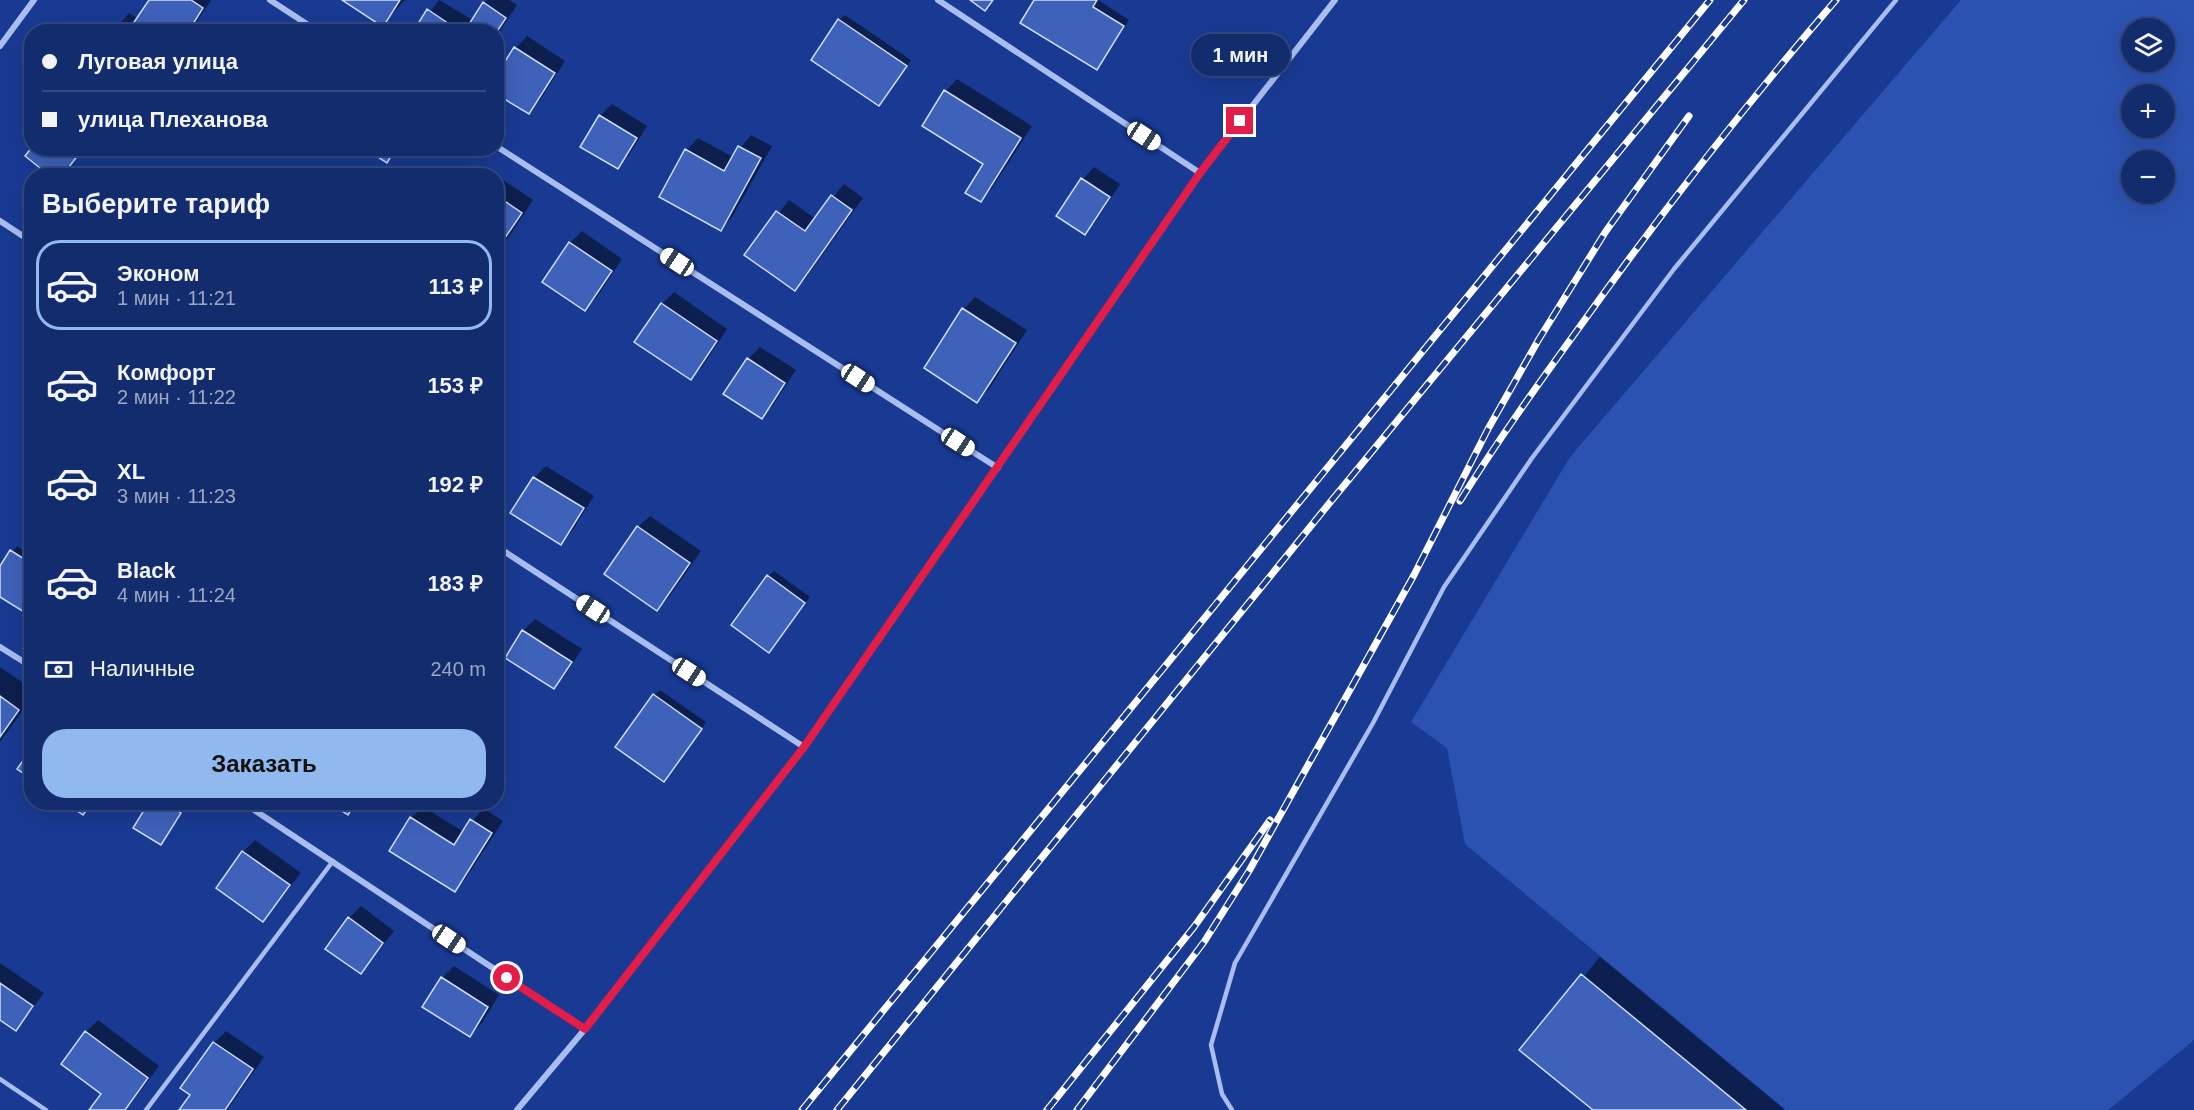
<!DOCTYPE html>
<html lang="ru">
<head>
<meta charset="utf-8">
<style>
  body { margin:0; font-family:Arial,sans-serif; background:#203876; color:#f1f3f6; height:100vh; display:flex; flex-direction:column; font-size:22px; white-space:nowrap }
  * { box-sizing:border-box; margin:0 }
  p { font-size:20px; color:#9da7c2 }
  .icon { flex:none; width:33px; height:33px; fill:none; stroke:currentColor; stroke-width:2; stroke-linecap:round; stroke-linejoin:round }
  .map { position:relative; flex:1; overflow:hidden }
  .drawer { position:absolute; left:24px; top:168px; width:480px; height:642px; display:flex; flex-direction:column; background:#132c6e; border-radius:24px; box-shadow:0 6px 24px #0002,0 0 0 2px #324881 }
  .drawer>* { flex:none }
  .banner { position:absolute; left:24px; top:24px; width:480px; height:132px; border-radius:24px; box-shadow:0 6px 24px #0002,0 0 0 2px #324881; display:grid; align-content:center; height:132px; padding:0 18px; background:#132c6e }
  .buttons { position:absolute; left:2121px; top:18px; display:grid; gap:12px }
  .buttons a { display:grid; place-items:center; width:54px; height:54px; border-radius:50%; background:#132c6e; box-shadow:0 6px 24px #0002,0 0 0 2px #324881; font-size:30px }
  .end { position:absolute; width:27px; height:27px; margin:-14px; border:8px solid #e11d48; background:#fff; box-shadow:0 0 0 3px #fff }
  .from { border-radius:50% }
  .bubble { position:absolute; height:42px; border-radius:21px; background:#132c6e; box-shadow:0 6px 24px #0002,0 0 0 2px #324881; font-size:20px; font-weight:700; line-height:42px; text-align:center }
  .car { position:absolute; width:18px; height:36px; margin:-18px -9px; border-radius:8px; box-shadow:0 0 4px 2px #0007; background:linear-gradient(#fff 24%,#345 0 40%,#fff 0 76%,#345 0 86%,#fff 0) }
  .banner b { display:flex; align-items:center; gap:21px; height:57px; font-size:22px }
  .banner b+b { border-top:2px solid #324881 }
  .banner i { width:15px; height:15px; background:#f1f3f6 }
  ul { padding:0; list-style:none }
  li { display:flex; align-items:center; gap:18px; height:90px; margin:0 12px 9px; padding:0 6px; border:3px solid transparent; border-radius:24px }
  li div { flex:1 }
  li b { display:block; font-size:22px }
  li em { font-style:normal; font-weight:700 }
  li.on { border-color:#90b9f0 }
  li>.icon { width:54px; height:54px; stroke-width:1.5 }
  h2 { padding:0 18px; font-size:27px; line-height:72px }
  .pay { display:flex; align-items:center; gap:15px; height:66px; padding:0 18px; font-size:22px }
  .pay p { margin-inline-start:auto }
  .cta { display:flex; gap:12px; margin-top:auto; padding:12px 18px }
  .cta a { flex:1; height:69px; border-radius:24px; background:#90b9f0; color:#111; font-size:24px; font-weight:700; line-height:69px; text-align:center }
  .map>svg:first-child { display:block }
  .green { fill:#2c52b1; fill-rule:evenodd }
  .shadow { fill:#0007 }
  .building { fill:#3e61b9; stroke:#cfdcfb; stroke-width:1.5 }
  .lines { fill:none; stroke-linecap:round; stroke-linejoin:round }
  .lane { stroke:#a9bdf0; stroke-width:4.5 }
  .street { stroke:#a9bdf0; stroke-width:6 }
  .rail-casing { stroke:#fff; stroke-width:7 }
  .rail { stroke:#193a93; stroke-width:4.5; stroke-dasharray:14; stroke-linecap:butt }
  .route { stroke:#e11d48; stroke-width:8 }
</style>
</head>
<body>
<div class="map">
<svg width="2194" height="1110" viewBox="0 0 2194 1110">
  <rect width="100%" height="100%" fill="#193a93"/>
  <path class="green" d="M1961,0H2194V1040L2108,1110H1786L1465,844L1447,748L1411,722L1570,457ZM2132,28H2164V62H2132ZM2132,94H2164V128H2132ZM2132,160H2164V194H2132Z"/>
  <path class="shadow" d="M151,0H211L190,32H113L129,13L138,19Z
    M345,0H405L382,25Z
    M439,0L473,20L487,0H509L517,5L496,37V32H415Z
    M1036,0H1098L1129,20L1097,68Z
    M845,15L911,60L879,104L839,20Z
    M527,36L565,61L540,100L529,112L516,48Z
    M957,79L1032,126L992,188L980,200L985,164L946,91Z
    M612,104L647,126L629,155L617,167L600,116Z
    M751,135L772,146L732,217L721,229L687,150L698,138L733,157Z
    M32,148H84L62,176Z
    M366,148H399L387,161Z
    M1094,167L1120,184L1096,221L1084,233L1083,179Z
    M500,178L533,200L508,238L496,249V182Z
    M844,184L863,198L806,278L795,289L746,255L789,200L816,219Z
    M582,231L622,259L597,297L585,309L570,243Z
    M674,292L727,329L702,367L690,378L662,304Z
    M975,297L1027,330L989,389L977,401L926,367L964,309Z
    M760,347L796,370L773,405L761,417L748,359Z
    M546,466L594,496L572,531L561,543L512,513L534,478Z
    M650,516L701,551L669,597L657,609L638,527Z
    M17,546L32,555V616L0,595V569Z
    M774,571L810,597L774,646L768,576Z
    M535,619L582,649L565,675L554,687L523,631Z
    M0,667L32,689V698L0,742Z
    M660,690L706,722L670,774L654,695Z
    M150,802H178L185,807L161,843Z
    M423,807L464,832L483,808L503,821L466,878L455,890L411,818Z
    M255,840L301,873L263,920L243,852Z
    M361,906L394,931L361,973L349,918Z
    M1600,957L1785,1110H1595L1522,1050Z
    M0,963L44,993L16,1029L0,1018Z
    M454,966L499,995L482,1023L470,1035L442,978Z
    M98,1020L159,1066L126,1110H91L103,1093L86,1032Z
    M226,1031L264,1057L227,1110H181L192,1094L182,1088L214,1043Z"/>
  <path class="building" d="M149,0H191L203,8L188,32H111L116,24L128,31Z
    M342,0H400L383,27Z
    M970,0H993L985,11Z
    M1034,0H1097L1093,7L1124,26L1097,70L1020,23Z
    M483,2L506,18L496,33L464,32Z
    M427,9L461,32H413Z
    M838,19L907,66L879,106L811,60Z
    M514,47L555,73L529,114L496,94V76Z
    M944,90L1021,138L981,202L965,193L983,164L922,126Z
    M599,115L637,138L618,169L580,147Z
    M738,146L761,158L721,231L659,197L685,149L724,171Z
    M32,147V148L82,150L62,176H50L25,156Z
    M364,148H396L387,163Z
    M1081,178L1110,197L1085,235L1056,216Z
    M496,195L522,213L496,251Z
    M831,195L852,210L795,291L744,255L776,211L805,231Z
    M569,242L612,271L585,311L542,282Z
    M661,303L717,341L691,380L634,342Z
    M962,308L1016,343L977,403L924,368Z
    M747,358L785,383L762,419L723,394Z
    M533,477L584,508L561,545L510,513Z
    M637,526L690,563L657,611L604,574Z
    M10,550L32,564V617L0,597V566Z
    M767,575L805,603L769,653L731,625Z
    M522,630L572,662L554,689L505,658Z
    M653,694L702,729L664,782L615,747Z
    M0,696L19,710L0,737Z
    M32,748V779L17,769Z
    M65,802H92L83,815Z
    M149,802H164L181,813L161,845L133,828Z
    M328,802H356L348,815Z
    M410,817L454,845L470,819L492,833L455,892L389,851Z
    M242,851L290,885L263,922L216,888Z
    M348,917L383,943L361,974L325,949Z
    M1581,974L1746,1110H1593L1519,1050Z
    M441,977L488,1007L470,1037L422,1007Z
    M0,983L33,1006L16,1031L0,1020Z
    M85,1031L148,1078L125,1110H89L101,1094L61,1064Z
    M213,1042L253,1069L225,1110H179L190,1095L180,1088Z"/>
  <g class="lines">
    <path class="lane" d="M0,1079L46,1110
      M146,1110L333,861
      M1232,1110L1222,1094L1211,1045L1235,963L1373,723L1444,587L1532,458L1674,269L1896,0"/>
    <path class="street" d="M270,0L319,32
      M938,0L1200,173
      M0,46L34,0
      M496,146L998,468
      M0,221L32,242
      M496,546L804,747
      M0,647L32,667
      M242,802L585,1029
      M517,1110L585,1029L804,747L1200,173L1335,0"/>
    <defs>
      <path id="rail" d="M1460,501C1498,440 1539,383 1581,325C1661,213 1746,104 1836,0
        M802,1110L1710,0
        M837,1110L1332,500L1744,0
        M1047,1110L1194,927L1270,820
        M1077,1110L1204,942L1249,871L1414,575L1488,429L1539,339L1606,231L1689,116"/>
    </defs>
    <use href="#rail" class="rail-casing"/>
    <use href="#rail" class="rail"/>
  </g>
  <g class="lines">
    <path class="route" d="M507,978L585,1029L804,747L1200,173L1240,121"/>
  </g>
</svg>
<div class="buttons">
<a><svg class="icon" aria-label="layers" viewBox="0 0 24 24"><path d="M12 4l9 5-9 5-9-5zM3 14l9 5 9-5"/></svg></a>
<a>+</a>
<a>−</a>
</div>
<i class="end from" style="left:507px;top:978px"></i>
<i class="end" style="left:1240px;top:121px"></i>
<div class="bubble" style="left:1191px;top:34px;width:99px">1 мин</div>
<i class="car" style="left:1144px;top:136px;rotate:123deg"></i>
<i class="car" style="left:677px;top:262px;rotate:303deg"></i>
<i class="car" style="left:858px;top:378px;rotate:123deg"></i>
<i class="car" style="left:958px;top:442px;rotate:123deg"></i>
<i class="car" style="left:593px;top:609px;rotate:303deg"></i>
<i class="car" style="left:689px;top:672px;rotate:123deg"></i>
<i class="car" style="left:449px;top:939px;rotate:124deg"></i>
<div class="banner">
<b><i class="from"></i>Луговая улица</b>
<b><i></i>улица Плеханова</b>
</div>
<section class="drawer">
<h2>Выберите тариф</h2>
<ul>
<li class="on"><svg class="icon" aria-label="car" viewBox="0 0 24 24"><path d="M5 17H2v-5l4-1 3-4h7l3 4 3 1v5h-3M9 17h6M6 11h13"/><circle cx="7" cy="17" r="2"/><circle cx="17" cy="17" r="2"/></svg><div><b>Эконом</b><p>1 мин · 11:21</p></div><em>113 ₽</em></li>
<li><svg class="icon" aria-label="car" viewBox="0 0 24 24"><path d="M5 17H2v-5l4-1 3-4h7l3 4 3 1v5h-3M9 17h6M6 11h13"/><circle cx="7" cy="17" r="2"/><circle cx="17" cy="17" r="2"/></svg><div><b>Комфорт</b><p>2 мин · 11:22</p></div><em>153 ₽</em></li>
<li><svg class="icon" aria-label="car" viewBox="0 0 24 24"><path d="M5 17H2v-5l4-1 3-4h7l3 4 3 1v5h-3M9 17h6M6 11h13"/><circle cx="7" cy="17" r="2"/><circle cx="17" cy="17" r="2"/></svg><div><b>XL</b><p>3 мин · 11:23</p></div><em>192 ₽</em></li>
<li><svg class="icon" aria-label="car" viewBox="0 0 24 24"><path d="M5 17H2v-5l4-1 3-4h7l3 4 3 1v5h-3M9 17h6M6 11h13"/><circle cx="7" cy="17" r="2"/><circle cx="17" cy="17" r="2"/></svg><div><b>Black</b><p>4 мин · 11:24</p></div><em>183 ₽</em></li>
</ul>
<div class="pay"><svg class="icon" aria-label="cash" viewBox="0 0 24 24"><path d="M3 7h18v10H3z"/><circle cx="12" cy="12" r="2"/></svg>Наличные<p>240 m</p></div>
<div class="cta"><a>Заказать</a></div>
</section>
</div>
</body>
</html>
